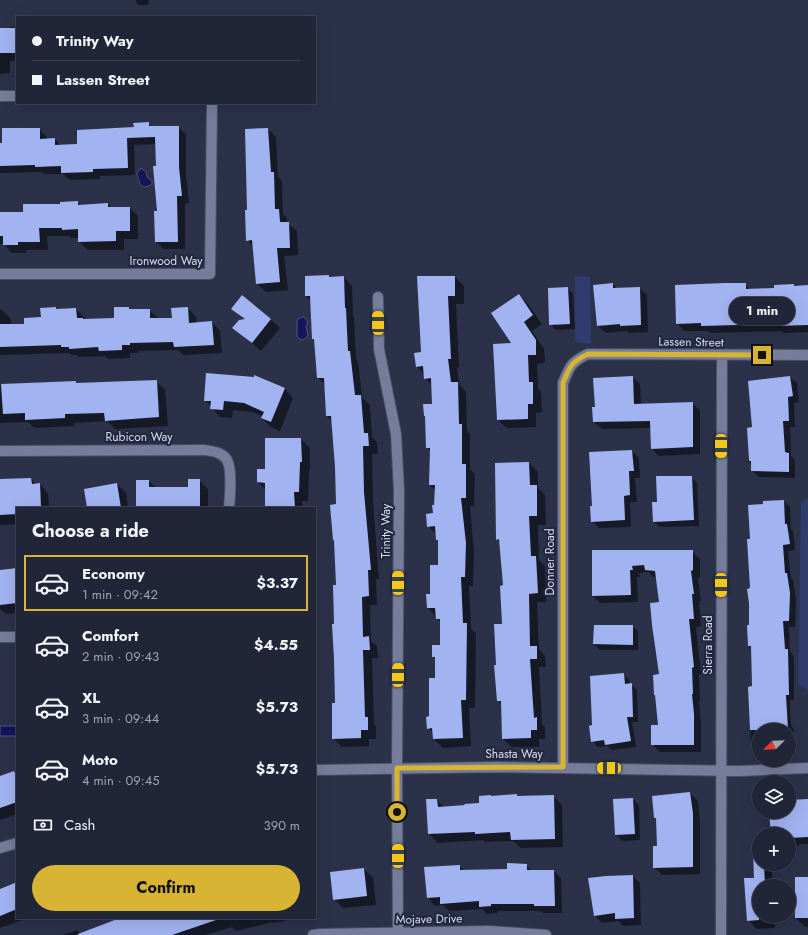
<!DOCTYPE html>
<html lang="en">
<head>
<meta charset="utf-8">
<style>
  body { margin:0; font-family:Jost,sans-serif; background:#2d3142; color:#f1f3f6; height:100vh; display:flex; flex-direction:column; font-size:15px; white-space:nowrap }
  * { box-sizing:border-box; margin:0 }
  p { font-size:13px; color:#a2a5ad }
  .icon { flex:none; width:22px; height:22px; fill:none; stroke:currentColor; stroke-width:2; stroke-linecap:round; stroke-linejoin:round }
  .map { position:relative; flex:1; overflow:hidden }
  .side { position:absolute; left:16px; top:507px; width:300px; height:412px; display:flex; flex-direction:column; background:#202537; border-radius:0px; box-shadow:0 4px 16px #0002,0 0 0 1px #3d4252 }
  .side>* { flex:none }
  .banner { position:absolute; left:16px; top:16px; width:300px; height:88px; border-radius:0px; box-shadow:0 4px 16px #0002,0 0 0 1px #3d4252; display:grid; align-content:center; height:88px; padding:0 16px; background:#202537 }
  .needle { width:26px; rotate:247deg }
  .tools { position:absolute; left:752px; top:723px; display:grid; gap:8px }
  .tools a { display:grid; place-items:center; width:44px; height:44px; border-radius:50%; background:#202537; box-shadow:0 4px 16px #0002,0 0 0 1px #3d4252; font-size:20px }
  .end { position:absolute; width:18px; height:18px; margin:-9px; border:5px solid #d7b434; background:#111; box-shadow:0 0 0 2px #111 }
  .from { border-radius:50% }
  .bubble { position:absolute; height:28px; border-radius:14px; background:#202537; box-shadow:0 4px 16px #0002,0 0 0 1px #3d4252; font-size:13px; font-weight:700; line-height:28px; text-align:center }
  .car { position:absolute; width:12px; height:24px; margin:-12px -6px; border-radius:5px; box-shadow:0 0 3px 1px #0007; background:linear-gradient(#f5c518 24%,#345 0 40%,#f5c518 0 76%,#345 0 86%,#f5c518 0) }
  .banner b { display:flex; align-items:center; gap:14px; height:38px; font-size:15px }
  .banner b+b { border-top:1px solid #3d4252 }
  .banner i { width:10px; height:10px; background:#f1f3f6 }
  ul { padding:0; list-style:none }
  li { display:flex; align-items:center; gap:12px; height:56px; margin:0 8px 6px; padding:0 8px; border:2px solid transparent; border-radius:0px }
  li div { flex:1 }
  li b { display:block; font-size:15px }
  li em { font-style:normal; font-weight:700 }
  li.current { border-color:#d7b434 }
  li>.icon { width:36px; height:36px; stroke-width:1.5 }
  h2 { padding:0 16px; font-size:18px; line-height:48px }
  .pay { display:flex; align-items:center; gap:10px; height:44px; padding:0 16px; font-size:15px }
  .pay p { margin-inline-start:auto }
  .cta { display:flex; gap:8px; margin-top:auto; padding:8px 16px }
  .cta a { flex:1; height:46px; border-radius:24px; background:#d7b434; color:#111; font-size:16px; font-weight:700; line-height:46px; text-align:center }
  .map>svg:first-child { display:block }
  .green { fill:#313c6e }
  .water { fill:#131657; stroke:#4e5284 }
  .shadow { fill:#0007 }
  .building { fill:#a2b3f1 }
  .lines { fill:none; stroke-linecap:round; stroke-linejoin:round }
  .street-casing { stroke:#4a4f64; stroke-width:12 }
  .street { stroke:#757d9a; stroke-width:10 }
  .route { stroke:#d7b434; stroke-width:5 }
  .labels { text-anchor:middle; stroke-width:4; stroke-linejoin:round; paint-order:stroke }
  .street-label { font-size:12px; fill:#d8dded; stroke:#21273f }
</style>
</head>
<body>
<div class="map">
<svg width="808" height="935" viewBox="0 0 808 935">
  <rect width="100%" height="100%" fill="#2a3149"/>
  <path class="green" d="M575,276L590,277L591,344L575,342Z
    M808,498V690L798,684L801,503Z"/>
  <path class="water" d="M141,168L146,172L147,177L152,181V184C140,192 139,181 137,173Z
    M303,317L305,318L308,322L306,326L308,336L303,340L300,339L297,336V320L300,318Z
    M0,726H17V736H0Z"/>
  <path class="shadow" d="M136,0H149L148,5H139L136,2Z
    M10,27H17V61H10V73L0,74V29H10Z
    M148,123L152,127H178L186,134V175L189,203L185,204V249H164L156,242L158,212L156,144L134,145L135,175L100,176V179L70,180L63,174H44L42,172L0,173V144L39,129L47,137V140L55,139L61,146L78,145Z
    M268,129L276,137L278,177L282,181L283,214L287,218V223L297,231L298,255L284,256L288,290L266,292L257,284L254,247L247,240L248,211Z
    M77,202L81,206L108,204L112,208H130L138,216V239H124V250H88L79,242V238H71L69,236H47L48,250H26V253H12L4,244H0V213H24Z
    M306,277H344L352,286L353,317L354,318L356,359L358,361L362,397L370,405L372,437L377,442L378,454H372L373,502L379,579H376L377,605H370L371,641L377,646L378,658H372L374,724L376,726V739H369V746L342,747L333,738L336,704L335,625L337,586L335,542L334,540L337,505L336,467L332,421L327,416L326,385L318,378L315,340L313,338L311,301L306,296Z
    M455,277L464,286V304H456L459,367L457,368L459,384L466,392L467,431L470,434V469L475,474L474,506H470L474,553L473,586H469L471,629L476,633L475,708H469L471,746L443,748L434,739V734L428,728L436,679V659L433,656L441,646V623L428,608L439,566V541L437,539V535L428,526L434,514L435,490L430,485L431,451L427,447L433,405L432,385L425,378V375L417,367Z
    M613,284L617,289L639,288L647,295L648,332L629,333L627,331L606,333L598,326Z
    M745,284L751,290L775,289L794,285L795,287L808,286V332L784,333L782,331L710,333L707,331H684L677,323Z
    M567,288L573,294L575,329L556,330L550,324Z
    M519,295L528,304L542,324L532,331L544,349L545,363L537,364L538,388L541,392L542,412L536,413V427L507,428L498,420L513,344Z
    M244,298L271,320L280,328L261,351L234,328L245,320L233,309Z
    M55,308L57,310L76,309L85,318V320L115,319L129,308L131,310H149L158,318L173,319L188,308L196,317L197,324L212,322L220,331L222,353L183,355L178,350L138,351V353H130V358L108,359L105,356L78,357L77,355H71L69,353L0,355V310H2L11,319V325H25L42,318Z
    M255,377L285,389L293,398L280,431L271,427L262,418L263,416L253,412L233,410L232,418L220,417L205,400L254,379Z
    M632,377L640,384L641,405L692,403L700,411V454L659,456L652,449L651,428L602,429L594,422V408H596Z
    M790,377L797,383L799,402L794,403L795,427H790L791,456L795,460V478L759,477L752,471V465L748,461V429L753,428Z
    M156,381L165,390L168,426L115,429L107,421L74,423V426L35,428L28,422L0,423V385L76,382L78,384Z
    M301,439L310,448V470H309L308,501H302L303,508H265L266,490L258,482L266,470Z
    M632,451L639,458L640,478H635L637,502H630L631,527L599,528L592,521L593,507Z
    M529,463L538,472V488L545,495L546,525H538L539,560L545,566L546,602H537L539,649L545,656L546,667H539L542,725L545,727V739H539V747H512L503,739L502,705L498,700L497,666L503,625L504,586L500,543L497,539Z
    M691,477L697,483L699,526L660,527L654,522Z
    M0,478L2,480L31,479L36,484H40L48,493L49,508H17V524L0,525Z
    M199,480L208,489V508H137L149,481L156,488H189Z
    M117,484L126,493L128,508H88Z
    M784,501L790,507L791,529L793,531L795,550L788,551L791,578L793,580L796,600L795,627H789L790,652L794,656V700H790L791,726L794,729L795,749H789V730H759V750L757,751L751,744L749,688L753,687L752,649L749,646L751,540Z
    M593,551H692L700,559V577L698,578L701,601H699L701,626L696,627L701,674L699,675L700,701H699L701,722V752H660L652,744L659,726L656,697L655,695L660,675V603L657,577H653L649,572L639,573L640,577H637L638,602L600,603L593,596Z
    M17,569V613L6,614L0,609V571Z
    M632,626L638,631V650H600L594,644Z
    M624,674L629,680L630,684H631L637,690L638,722H632L636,747L612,750L607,746L598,747L592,741L593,726Z
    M14,774L17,777V814L0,820V779Z
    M690,793L698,801L700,822V874L662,875L654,867L658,847L657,819L655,818Z
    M516,795L518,797L553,796L562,805L563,847L521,848L513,841L485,842L483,840L438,843L429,834L428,800H437L444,807L480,804L492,797Z
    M789,798L792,801L808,800V844H799V846L789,847V834H772L770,812H789Z
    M633,799L639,805L640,840L622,841L616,835Z
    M759,853V864H771L773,886H759V916H775V928L757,929L748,920Z
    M526,865L532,871H554L561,878L562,913H543L541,911H498V913L487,914L482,909L449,911L443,905L435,906L428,898L459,866L465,871L508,870Z
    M364,869L373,878L376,905L343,908L334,899Z
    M633,876L640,883L641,925L623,926L619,921L602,923L595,916Z
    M796,878H808V927H805L796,918Z
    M17,882V918H28L0,928V889Z
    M130,918H285V921L274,923L272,922L237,931L232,927L205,935H63L77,930L81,934Z"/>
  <path class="building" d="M0,28H17V53H0Z
    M149,122V126H179V167L182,196H177L178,242H155L154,211H157L153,166H156L155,137L127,138L128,168L93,169V172L61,173V166L35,167V165L0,166V143H2V128H40V139L55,138V145L77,144V130L134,127L133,123Z
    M268,128L271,172H274L275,209H279L280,222H289L290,248H277L280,282L256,284L252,240L246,241L245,210H247L245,129Z
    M78,201V205L108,203V207H130V231H116V241L78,242V229L62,230V228H39L40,242H18V245H3V236H0V212H23V204H60V202Z
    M329,275V277L344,276L345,308H346L348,351H350L355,395H361L364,433H368L369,446H363L364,492L371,570H368L369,596L362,597L363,637L369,636L370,650H363L365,717H368V730H361V738L332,739V703H335L334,659L332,624H334L333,585H336L334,540H333L330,505L336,504L335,467L331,416H326L324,378H317L314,339H312L310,296H305V276Z
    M417,276H455V296H448L451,359H448L451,382H458L459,424H462V464H466V498H461L466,543L465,577H461L463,623H467L466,700H461L463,738L433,739L432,728L427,729L426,717L429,716V678H435V657H432V645H440V619H436L435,608H427L426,594H430V565H438V540H436L435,526L427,527L426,514L433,513L432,505H434L435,485H429L430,448H426L425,416H424L423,404H432L431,378L424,379L423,366L416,367L414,353L421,352Z
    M613,283V288L640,287L641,325L620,326V324L597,326L593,285Z
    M725,283H746V289L774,288V285L794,284V286L808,285V325L775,326V324L701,326V323L676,324L675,285Z
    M568,287L570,324L549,325L548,288Z
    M519,294L533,315L524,322L536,340V355H528L529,382H533V404H528V419L497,420L493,344L511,343L491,313Z
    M242,295L271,319L252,343L232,328L239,320L245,319L231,309Z
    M56,307V309L76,308L77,318H83V319L114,318V307H129V309H150V318H172L171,308L188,307L189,323L212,321L214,345L174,347L173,342L130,343V345H122V350L99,351L98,347L69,349V347H61V345L0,347V324H24V318L41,317L40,308Z
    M206,373L254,377V375L285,388L271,422L261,418L264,412L244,403L224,401L223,410L210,409L211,401H204Z
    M633,376L634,404L693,402V447L651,449L650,421L593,422L592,407H595L593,378Z
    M790,376L793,396L788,397L789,421H783L785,452L789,453V472L751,471V461H749L747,428L752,427L748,381Z
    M157,380L159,417L105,421L104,413L65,414V418L25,420V413L3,414L1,384L76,381V383Z
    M265,438H301L302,462H300L299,492H294L295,508H265V483L257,482V469H265Z
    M632,450L634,471H629L630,495L624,496L625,520L591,522L590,506H592L589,452Z
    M529,462L530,485H537V516H529L531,556H536L538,593L529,594L530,646H537V659H530L534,718L537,717V730H531V738L502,739L501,701H497L494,665H496L494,624H502L500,586L503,585L499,539L496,540L495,463Z
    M656,476H692L694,520L653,522L652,502H657Z
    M31,478L32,484L40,483L41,508H17V514L0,515V479Z
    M188,479H200V508H136V480H149V487H188Z
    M117,483L121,508H87L84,489Z
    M784,500L785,524H787L790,544L783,545L785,573H787L790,593L789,621H783L785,649H788L789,695H786L788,730H750L748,687L752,686L751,646H748L747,625H749V603L747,589L750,588L747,539H750L748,505L763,504V501Z
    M592,550H693V570L691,571L694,594H692L694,619H689L694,667L692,668L693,694H692L694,714V745H651V725H658L655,695H654L653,675L659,674L652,625L650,603L659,602L655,571L645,570L644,565L632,566L633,570H630L631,595L592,596Z
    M17,568V603L0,605V570Z
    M594,625H633V645L593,644Z
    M624,673L625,684L632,683L633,717H627L631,741L605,745L604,740L591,742L589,726L592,725L590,676Z
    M14,771L17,779V802L0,808V776Z
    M690,792L693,813V867L653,868V846H657L656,818H654L652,796Z
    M517,794V796L554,795L555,839L511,840L510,832L475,834V832L428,834L426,799H437L438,807L465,805L464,804L479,803V796L491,795V796Z
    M633,798L635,834L615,835L613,799Z
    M808,799V837L789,838V834H771L769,812H789V800Z
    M759,852V864H764L765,886H759V920L747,921L744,878H754L753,853Z
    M507,863L527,864V870H554L555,906H534V904H491V906L479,907V901L440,904V897L427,898L424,867L460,865V870L507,869Z
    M364,868L367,896L333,900L330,872Z
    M633,875L634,918L615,919V913L594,916L588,878L606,876Z
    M795,877H808V918H795Z
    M17,882V909L0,916V889Z
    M120,918H216V920L172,935H78V934Z"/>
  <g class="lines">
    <defs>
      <path id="street" d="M0,96H17
        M0,274H210L212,103
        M378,297L379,349L396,434L399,491L397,768L398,935
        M0,451L204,450C212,451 222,452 227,460C232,469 230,497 229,508
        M0,637H17
        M563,767V383C570,366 571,362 588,354L808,355
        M315,770L497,767L740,771L808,768
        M0,848L17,843
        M313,935L321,934L489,931L546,935
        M721,935L722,356"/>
    </defs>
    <use href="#street" class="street-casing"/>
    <use href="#street" class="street"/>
  </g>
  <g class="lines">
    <path class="route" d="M397,812V768L563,767V383C570,366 571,362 588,354L762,355"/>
  </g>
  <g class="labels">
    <g class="street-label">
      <text x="166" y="265">Ironwood Way</text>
      <text transform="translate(691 342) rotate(1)" y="4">Lassen Street</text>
      <text x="139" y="441">Rubicon Way</text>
      <text transform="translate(386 531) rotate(-90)" y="4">Trinity Way</text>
      <text transform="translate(550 562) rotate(-90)" y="4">Donner Road</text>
      <text transform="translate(708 645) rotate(-90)" y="4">Sierra Road</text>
      <text x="514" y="758">Shasta Way</text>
      <text transform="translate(429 919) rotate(-1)" y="4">Mojave Drive</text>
    </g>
  </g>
</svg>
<div class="tools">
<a><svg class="needle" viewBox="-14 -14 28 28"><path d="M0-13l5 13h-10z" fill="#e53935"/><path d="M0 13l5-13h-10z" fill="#a2a5ad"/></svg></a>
<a><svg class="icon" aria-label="layers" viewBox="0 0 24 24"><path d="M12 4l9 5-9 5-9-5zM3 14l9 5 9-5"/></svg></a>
<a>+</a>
<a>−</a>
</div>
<i class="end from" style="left:397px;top:812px"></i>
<i class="end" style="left:762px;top:355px"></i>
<div class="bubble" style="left:729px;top:297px;width:66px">1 min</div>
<i class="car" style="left:378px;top:323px;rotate:359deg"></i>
<i class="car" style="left:721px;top:446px;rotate:180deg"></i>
<i class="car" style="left:398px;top:583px;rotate:0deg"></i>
<i class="car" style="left:721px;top:585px;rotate:180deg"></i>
<i class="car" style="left:398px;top:675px;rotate:1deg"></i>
<i class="car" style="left:609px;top:768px;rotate:271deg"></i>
<i class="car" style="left:398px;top:856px;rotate:0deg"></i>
<div class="banner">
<b><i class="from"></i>Trinity Way</b>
<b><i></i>Lassen Street</b>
</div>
<section class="side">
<h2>Choose a ride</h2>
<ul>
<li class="current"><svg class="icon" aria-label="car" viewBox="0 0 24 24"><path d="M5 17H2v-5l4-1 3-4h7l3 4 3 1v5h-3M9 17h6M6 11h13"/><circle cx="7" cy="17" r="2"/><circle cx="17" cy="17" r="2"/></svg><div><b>Economy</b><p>1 min · 09:42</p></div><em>$3.37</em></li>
<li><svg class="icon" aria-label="car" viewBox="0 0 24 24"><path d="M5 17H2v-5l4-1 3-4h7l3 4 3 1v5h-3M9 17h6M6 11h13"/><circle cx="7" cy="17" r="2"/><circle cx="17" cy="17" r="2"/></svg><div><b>Comfort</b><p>2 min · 09:43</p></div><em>$4.55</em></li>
<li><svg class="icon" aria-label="car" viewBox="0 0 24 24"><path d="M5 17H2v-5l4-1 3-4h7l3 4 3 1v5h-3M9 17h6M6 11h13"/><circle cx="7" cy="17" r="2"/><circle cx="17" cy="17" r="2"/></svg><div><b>XL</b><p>3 min · 09:44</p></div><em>$5.73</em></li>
<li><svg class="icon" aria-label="car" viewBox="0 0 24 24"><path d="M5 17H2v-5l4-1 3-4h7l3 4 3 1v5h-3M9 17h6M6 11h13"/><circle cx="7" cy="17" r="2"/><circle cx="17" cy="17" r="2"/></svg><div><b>Moto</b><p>4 min · 09:45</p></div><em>$5.73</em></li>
</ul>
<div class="pay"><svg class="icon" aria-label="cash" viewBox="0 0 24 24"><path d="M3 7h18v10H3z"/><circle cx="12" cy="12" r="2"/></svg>Cash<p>390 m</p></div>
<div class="cta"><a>Confirm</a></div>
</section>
</div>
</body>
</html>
